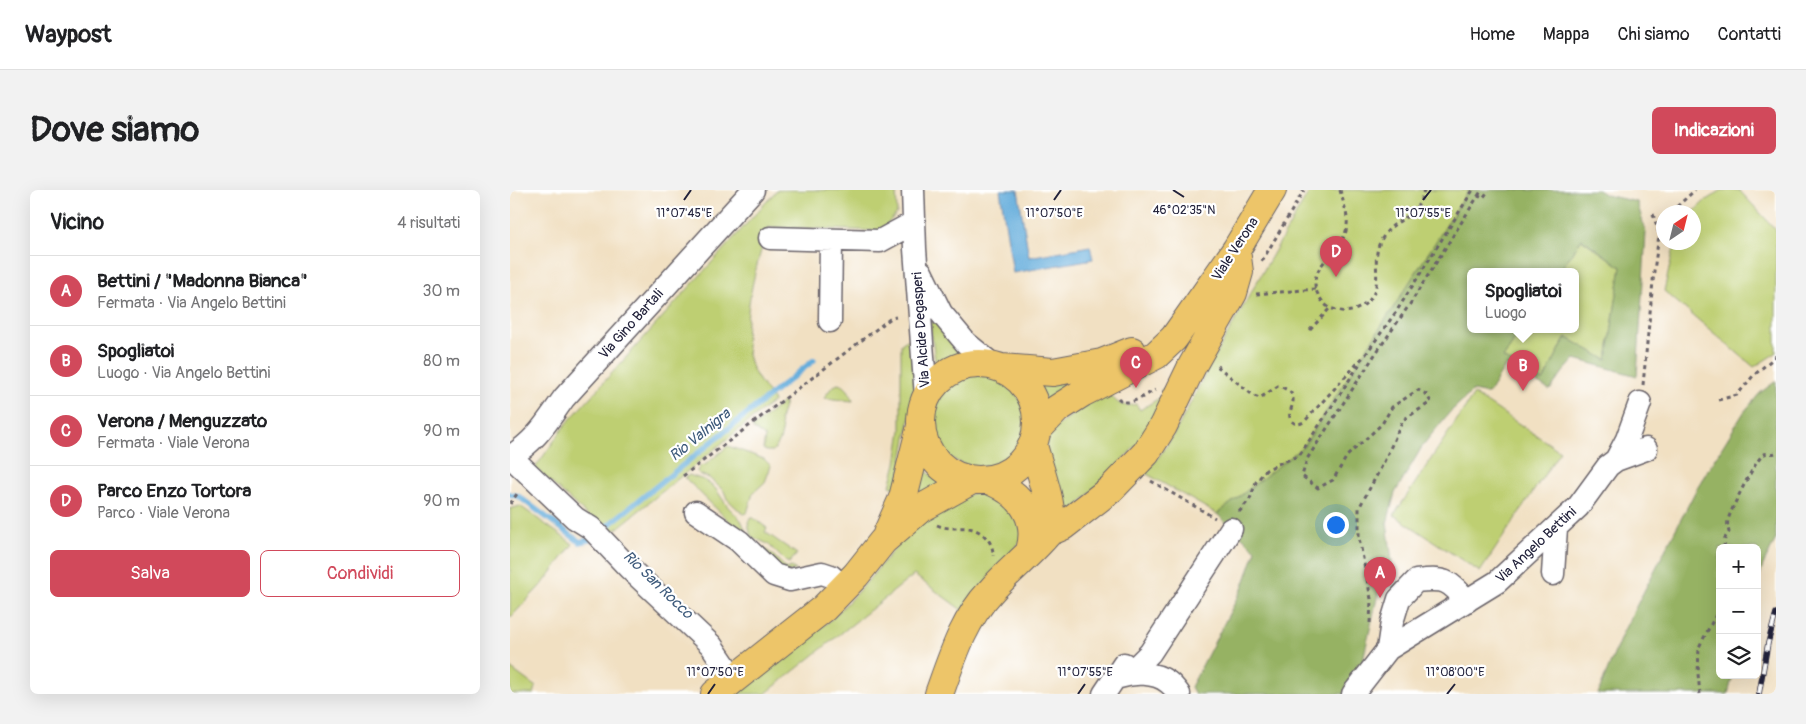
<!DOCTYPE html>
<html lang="it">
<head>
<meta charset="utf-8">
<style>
  body { margin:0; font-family:Pangolin,sans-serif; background:#f2f2f2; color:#202124 }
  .controls { position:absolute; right:15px; bottom:15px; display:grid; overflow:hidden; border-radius:8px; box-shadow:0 5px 20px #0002 }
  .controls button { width:45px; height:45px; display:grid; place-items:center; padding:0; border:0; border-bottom:1px solid #e0e0e0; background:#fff; color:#202124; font:25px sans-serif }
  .compass { position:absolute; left:1146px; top:15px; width:45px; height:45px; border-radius:50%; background:#fff; box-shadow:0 5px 20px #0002; rotate:35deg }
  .you { position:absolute; left:825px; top:334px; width:18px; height:18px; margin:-12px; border:4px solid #fff; border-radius:50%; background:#1a73e8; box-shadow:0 0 0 8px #1a73e833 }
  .badge { display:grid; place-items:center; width:32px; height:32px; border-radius:50%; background:#d1495b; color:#fff; font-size:16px; font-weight:700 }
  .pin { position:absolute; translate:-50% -41px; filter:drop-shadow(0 1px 2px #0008) }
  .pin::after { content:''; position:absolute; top:26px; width:18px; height:15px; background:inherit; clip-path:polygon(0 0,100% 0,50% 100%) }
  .popup { position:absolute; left:957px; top:78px; width:112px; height:65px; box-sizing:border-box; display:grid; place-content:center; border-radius:8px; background:#fff; filter:drop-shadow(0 1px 4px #0005); font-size:16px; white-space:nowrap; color:#757577 }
  .popup b { font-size:19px; color:#202124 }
  .popup::after { content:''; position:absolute; left:50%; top:100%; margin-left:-10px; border:10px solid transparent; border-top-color:#fff }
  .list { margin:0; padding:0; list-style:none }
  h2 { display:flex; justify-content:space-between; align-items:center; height:65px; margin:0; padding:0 20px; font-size:21px }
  h2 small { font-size:16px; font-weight:400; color:#757577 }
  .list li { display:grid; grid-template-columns:32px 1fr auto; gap:15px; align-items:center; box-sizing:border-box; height:70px; padding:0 20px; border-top:1px solid #e0e0e0 }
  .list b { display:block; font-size:19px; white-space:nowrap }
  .list p { margin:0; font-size:16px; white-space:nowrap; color:#757577 }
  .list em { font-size:16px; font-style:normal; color:#757577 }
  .actions { display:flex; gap:10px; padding:15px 20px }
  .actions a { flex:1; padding:11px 0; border:1px solid #d1495b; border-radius:8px; text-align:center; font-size:18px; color:#d1495b }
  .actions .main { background:#d1495b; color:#fff }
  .icon { flex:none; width:28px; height:28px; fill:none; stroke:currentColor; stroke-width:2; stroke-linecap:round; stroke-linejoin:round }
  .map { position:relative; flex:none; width:1266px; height:504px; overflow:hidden; border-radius:8px }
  header { display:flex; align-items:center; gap:30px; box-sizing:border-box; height:70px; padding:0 25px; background:#fff; border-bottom:1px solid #e0e0e0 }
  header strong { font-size:24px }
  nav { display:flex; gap:28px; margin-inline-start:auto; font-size:18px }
  .intro { display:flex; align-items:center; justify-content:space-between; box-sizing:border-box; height:120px; padding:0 30px }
  h1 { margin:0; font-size:35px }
  .button { padding:12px 22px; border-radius:8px; background:#d1495b; color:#fff; font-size:18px; font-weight:700 }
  main { display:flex; gap:30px; padding:0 30px }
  aside { flex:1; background:#fff; border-radius:8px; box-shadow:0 5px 20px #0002 }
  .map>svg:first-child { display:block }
  .green { fill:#becf72; stroke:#707856 }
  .forest { fill:#96b264; stroke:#5c6a50; fill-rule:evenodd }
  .water { fill:#65addc; stroke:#44688c }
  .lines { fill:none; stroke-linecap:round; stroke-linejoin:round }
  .stream { stroke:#65addc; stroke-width:5.5 }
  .minor-casing { stroke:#6a646a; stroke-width:25 }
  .major-casing { stroke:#6a646a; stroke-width:30 }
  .path { stroke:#6a646a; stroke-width:3; stroke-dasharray:4 4; stroke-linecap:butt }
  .minor { stroke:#fff; stroke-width:22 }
  .major { stroke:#edc569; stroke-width:28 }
  .rail-casing { stroke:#22223b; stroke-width:5.5 }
  .rail { stroke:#fff; stroke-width:4; stroke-dasharray:11; stroke-linecap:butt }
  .ticks { fill:none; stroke:#22223b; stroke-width:2 }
  .labels { text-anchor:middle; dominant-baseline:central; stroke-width:4.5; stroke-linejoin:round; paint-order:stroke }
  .street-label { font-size:14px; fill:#22223b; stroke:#fff }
  .water-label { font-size:15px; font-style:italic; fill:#3d5a7b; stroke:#fff }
  .ticks-label { font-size:12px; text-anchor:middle; fill:#22223b; stroke:#fff; stroke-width:4.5; stroke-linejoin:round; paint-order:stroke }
</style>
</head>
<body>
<header>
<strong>Waypost</strong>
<nav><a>Home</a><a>Mappa</a><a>Chi siamo</a><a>Contatti</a></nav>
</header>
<div class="intro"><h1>Dove siamo</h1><a class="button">Indicazioni</a></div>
<main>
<aside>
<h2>Vicino<small>4 risultati</small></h2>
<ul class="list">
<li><span class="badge">A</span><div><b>Bettini / &quot;Madonna Bianca&quot;</b><p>Fermata · Via Angelo Bettini</p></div><em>30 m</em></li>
<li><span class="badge">B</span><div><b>Spogliatoi</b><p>Luogo · Via Angelo Bettini</p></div><em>80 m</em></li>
<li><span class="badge">C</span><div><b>Verona / Menguzzato</b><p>Fermata · Viale Verona</p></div><em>90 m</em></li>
<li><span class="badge">D</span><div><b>Parco Enzo Tortora</b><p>Parco · Viale Verona</p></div><em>90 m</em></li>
</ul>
<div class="actions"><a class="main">Salva</a><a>Condividi</a></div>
</aside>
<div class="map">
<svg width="1266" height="504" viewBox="0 0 1266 504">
  <rect width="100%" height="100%" fill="#fff"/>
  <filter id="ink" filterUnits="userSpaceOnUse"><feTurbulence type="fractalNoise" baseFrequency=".02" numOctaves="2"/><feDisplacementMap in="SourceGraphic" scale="10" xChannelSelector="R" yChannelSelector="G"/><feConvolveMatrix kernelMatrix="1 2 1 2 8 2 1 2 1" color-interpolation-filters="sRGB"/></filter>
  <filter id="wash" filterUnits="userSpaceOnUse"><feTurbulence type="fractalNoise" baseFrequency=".0096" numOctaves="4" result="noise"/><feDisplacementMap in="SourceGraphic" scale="20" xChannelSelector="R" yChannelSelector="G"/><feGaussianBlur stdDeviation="1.12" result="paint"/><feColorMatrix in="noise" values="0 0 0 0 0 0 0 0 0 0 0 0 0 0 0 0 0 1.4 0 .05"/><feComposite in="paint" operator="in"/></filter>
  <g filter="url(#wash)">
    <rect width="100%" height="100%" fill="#f1e0c2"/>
    <path class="green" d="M 267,0 L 386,0 L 387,23 L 371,41 L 259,37 C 246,71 229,138 240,172 C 244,186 256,199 264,211 L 99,345 L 25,278 L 56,234 Z
      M 800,0 L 959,0 L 794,256 L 707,324 L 635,283 C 666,251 680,210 702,172 C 734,114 767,57 800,0 Z
      M 1212,0 L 1229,0 L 1266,40 L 1266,163 L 1244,177 L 1154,101 L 1165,53 L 1184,52 L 1183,22 L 1196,10 Z
      M 1071,49 L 1111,77 L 1097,170 L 1056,147 L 1033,191 L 993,168 L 1011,140 L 1066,140 L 1066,82 L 1049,82 Z
      M 427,131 L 454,161 L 445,164 L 429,173 L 425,170 L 420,133 Z
      M 397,150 L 403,150 L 405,199 L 387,299 L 380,296 L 386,273 L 391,240 L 391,154 Z
      M 589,181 L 537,214 L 527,192 Z
      M423 231a46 46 0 1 1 92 0a46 46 0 1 1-92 0Z
      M 328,194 C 337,196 340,202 343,211 L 314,208 L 322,197 Z
      M 658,197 L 649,232 L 551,333 L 534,264 L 537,252 L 541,241 L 597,198 C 604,211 610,219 626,214 L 630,220 L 654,205 L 651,200 Z
      M 964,204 L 1050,261 L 970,382 L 884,325 Z
      M 273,212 L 275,213 L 270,229 L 272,242 L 270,251 L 263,261 L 256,261 L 253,259 L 255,247 L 242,238 Z
      M 218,256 L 254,269 L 261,276 L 255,292 L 243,303 L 237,323 L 233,324 L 217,309 L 214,301 L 206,294 L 199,288 L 189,284 L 187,281 L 190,276 L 195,275 Z
      M 413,279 L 432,294 L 432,296 L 402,306 Z
      M 179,285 L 194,290 L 205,298 L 218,317 L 231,330 L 239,348 L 262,364 L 277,379 L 281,377 L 286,380 L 272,383 L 175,288 Z
      M 474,302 L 496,306 L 514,347 L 453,421 L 404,385 L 255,504 L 227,504 L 323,428 L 356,393 L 400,340 L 460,304 Z
      M 10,316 L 63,354 L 35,391 L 0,428 L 0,319 Z
      M 242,327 L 257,338 L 255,342 L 287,364 L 279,373 L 275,371 L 258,354 L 242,347 L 240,343 L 238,332 Z
      M 0,478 L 26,497 L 24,504 L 0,504 Z"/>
    <path class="forest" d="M 959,0 L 1088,0 L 1096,5 L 1127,12 L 1136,43 L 1127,186 L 1065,169 L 1053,182 L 1040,200 L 996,175 L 978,204 L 963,201 L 939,223 L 913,255 L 885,303 L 877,333 L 882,371 L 870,395 L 851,479 L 841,504 L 685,504 L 681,497 L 732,399 L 746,360 L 707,324 L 794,256 ZM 1072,49 L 1111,77 L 1097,170 L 1056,147 L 1033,191 L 993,168 L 1011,140 L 960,140 L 960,82 L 1049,82 Z
      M 1266,191 L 1266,349 L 1253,375 L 1247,396 L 1247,358 L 1210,358 L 1210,485 L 1223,485 L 1218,504 L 1088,504 L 1113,442 L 1188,296 L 1234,222 L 1250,203 Z"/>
    <path class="water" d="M 490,0 L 508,0 L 519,67 L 580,56 L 583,69 L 503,83 Z"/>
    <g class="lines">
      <path class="stream" d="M 0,304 L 8,306 L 70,352 L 82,349
        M 92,340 L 304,170"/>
    </g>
  </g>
  <g filter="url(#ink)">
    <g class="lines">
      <g class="minor-casing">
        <path id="minor" d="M 403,0 L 405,59 L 416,207
          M 260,48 L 370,51 L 403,33
          M 411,82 L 431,123 L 456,153 L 483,175
          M 320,131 L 321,50
          M 0,267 C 27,250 36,233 54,208 L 243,0
          M 1,267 L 65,328 L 81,338 L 119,378 L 201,455 L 224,489
          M 1106,270 L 1136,259
          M 186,322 L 229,351 L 264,385 L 280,390 L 312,383 L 321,386 L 334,398
          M 1043,384 L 1046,338
          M 878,459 L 882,432 L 889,409 L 906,391 C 934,388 938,389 957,411
          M 619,484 L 640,463 L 721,339
          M 610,487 C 624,482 645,482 658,492 C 662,495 666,500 669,504
          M 594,504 L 614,474
          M 843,504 L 878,459 L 987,392 L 1068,317 L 1098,276 L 1106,270 L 1117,249 L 1130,213"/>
      </g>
      <g class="major-casing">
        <path id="major" d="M411 232a58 58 0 1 1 116 0a58 58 0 1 1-116 0Z
          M 492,178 L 543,182 L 592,173 L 622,161
          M 527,240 L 547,219 L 572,203 L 646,165 L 664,148 L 726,60 L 762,0
          M 479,290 C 510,303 530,326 520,361
          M 539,342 L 553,336 L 601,299 L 636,263 L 653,236 L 682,176 L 723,103 L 729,82 L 726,60
          M 377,344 L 393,308 L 411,236
          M 205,504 L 314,418 L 346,385 L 373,351 L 410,319 L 462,290
          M 429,504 C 442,468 453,431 480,402 C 498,381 521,364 539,342 C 546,320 529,279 523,255"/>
      </g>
      <path class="path" d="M 830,0 C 833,13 840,27 836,41 C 830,62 799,76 806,100 C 809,108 815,117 823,119 C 832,122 840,123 849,118 C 881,101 856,71 873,47 C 887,24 905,34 914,0
        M 968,6 L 972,0
        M 1161,22 L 1185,0
        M 1143,24 L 1149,44
        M 752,71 L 794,0
        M 746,104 L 806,99
        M 800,140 L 820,118
        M 707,176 L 744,206 L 750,208 L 768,196 C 774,198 783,201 783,209 C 784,217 775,225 783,232 C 787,235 790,234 794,232 L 856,164 L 886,122 L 963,0
        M 1133,195 L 1144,81 L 1149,45 L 1154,35
        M 608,208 C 618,219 635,205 645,200
        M 1208,210 L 1227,205 L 1243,186 L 1266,166
        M 173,286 L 381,128 L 386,127
        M 641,291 L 705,328
        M 0,314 L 9,301
        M 729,322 L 740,309 L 746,292 L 756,280 L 770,273 L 789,266 L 851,172
        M 427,335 C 438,340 447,337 458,338 C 472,340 484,352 483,366
        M 1214,358 L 1215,348 L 1219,342 C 1218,338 1217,334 1218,330 C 1220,321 1247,267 1254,264 C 1257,263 1263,264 1266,263
        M 860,433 L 861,409 L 849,348 L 849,318 L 873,274 L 893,230 L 921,212 L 916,204 L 908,200 L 882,217 L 872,234 L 837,266 L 823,290 L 808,298 L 792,286 L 797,269 L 864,166 L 900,114 L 968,6 L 973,8 L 979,0
        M 1190,504 L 1188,484 L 1189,457 L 1210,417"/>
      <use href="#minor" class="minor"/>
      <use href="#major" class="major"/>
      <g class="rail-casing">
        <path id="rail" d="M 1249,504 L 1258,453 L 1266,423"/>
      </g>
      <use href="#rail" class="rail"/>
    </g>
  </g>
  <path class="ticks" d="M 663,0 L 674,7M 174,10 L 181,0M 544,10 L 551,0M 913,10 L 921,0M 198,504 L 205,494M 568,504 L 575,494M 937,504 L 945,494"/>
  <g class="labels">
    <g class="street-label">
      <text transform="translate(725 59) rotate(-57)">Viale Verona</text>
      <text transform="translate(121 134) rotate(-48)">Via Gino Bartali</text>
      <text transform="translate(411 140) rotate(-94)">Via Alcide Degasperi</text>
      <text transform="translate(1026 355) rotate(-43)">Via Angelo Bettini</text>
    </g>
    <g class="water-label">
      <text transform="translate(190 245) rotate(-39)">Rio Valnigra</text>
      <text transform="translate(148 395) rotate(44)">Rio San Rocco</text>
    </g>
  </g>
  <g class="ticks-label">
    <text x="674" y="24">46°02'35"N</text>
    <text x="174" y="27">11°07'45"E</text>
    <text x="544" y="27">11°07'50"E</text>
    <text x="913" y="27">11°07'55"E</text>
    <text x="205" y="486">11°07'50"E</text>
    <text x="575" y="486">11°07'55"E</text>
    <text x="945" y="486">11°08'00"E</text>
  </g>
</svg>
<div class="controls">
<button>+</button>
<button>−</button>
<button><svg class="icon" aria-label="layers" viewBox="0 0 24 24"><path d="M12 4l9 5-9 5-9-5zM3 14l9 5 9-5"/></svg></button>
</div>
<svg class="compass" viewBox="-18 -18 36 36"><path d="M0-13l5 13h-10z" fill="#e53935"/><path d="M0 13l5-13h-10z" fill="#757577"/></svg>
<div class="you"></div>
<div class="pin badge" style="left:870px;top:408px">A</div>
<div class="pin badge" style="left:1013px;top:201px">B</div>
<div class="popup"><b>Spogliatoi</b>Luogo</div>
<div class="pin badge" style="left:626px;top:198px">C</div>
<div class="pin badge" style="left:826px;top:87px">D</div>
</div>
</main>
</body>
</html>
